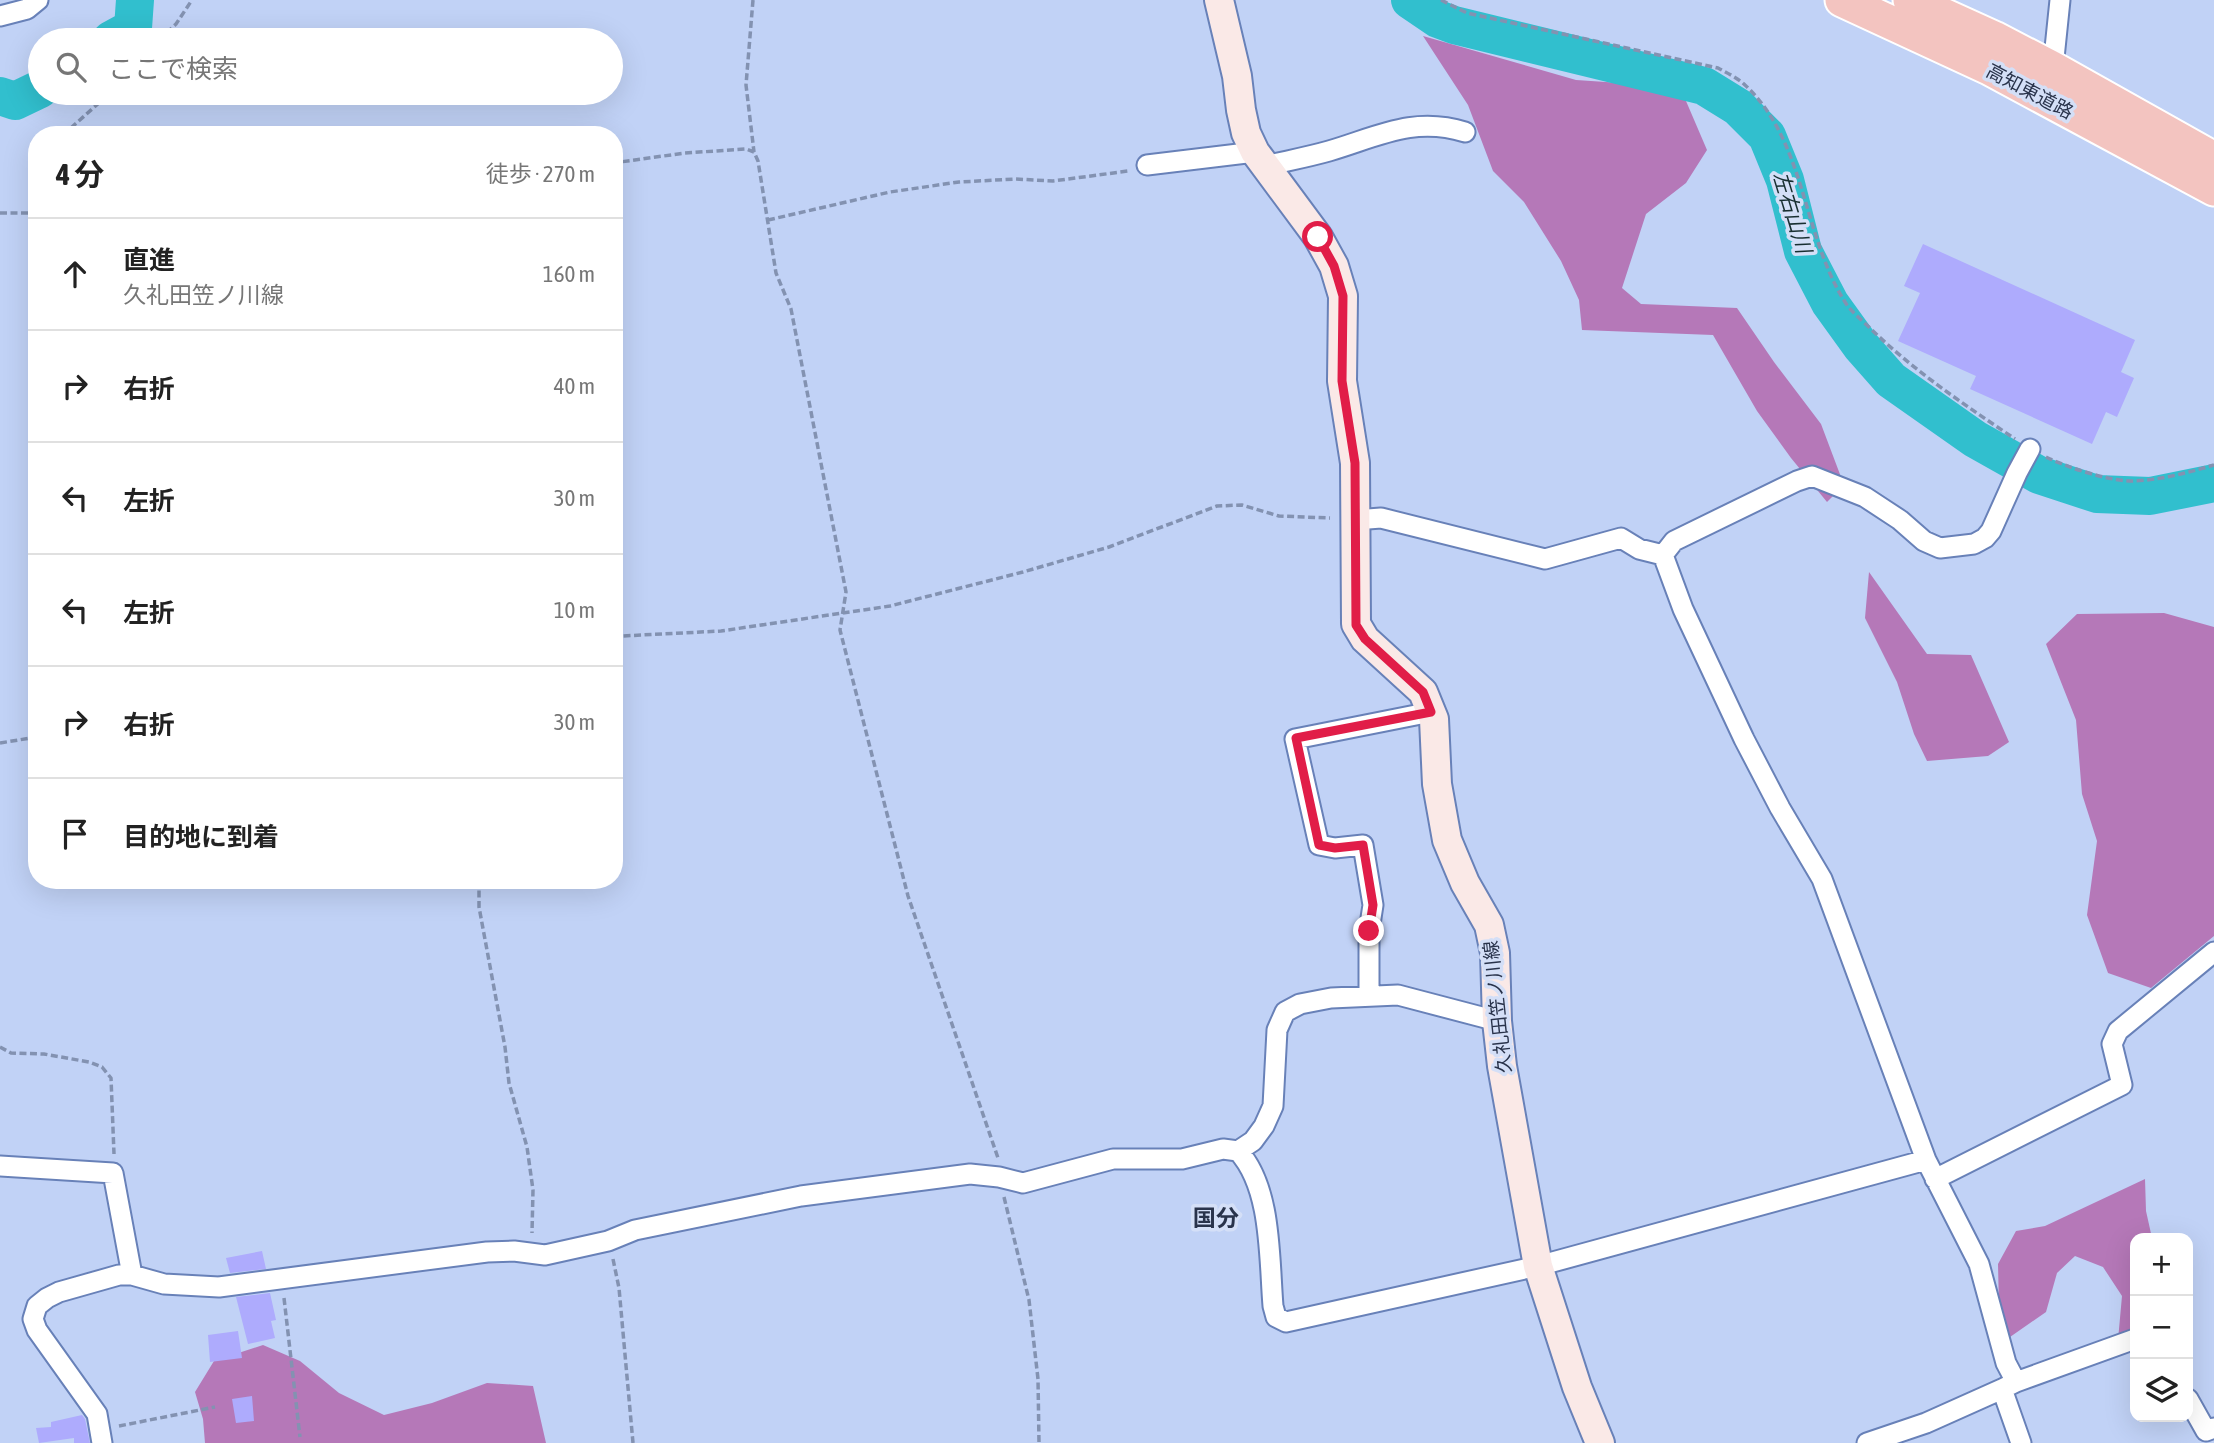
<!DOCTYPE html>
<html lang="ja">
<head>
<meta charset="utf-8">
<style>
  body { margin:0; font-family:"Asap Condensed","Noto Sans JP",sans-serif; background:#f2f2f2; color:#222 }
  .controls { position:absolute; right:21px; bottom:21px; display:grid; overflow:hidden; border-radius:14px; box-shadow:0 7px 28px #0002 }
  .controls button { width:63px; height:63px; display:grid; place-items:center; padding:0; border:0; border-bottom:2px solid #e0e0e0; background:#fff; color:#222; font:35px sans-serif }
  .stop { position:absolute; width:21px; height:21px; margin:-16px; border:5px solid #e11d48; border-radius:50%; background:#fff }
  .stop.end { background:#e11d48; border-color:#fff; box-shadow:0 2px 7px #0008 }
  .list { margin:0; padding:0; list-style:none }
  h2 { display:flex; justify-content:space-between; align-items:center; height:91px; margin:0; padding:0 28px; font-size:30px }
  h2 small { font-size:23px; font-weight:400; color:#767676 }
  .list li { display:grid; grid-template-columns:46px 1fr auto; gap:21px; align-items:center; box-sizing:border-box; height:112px; padding:0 28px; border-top:2px solid #e0e0e0 }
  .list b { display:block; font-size:26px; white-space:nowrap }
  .list p { margin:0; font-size:23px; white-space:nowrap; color:#767676 }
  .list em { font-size:23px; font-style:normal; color:#767676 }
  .icon { flex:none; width:38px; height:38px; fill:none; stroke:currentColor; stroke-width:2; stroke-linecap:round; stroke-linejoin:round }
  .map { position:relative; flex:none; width:2214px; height:1443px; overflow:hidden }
  .search { position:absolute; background:#fff; box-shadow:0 7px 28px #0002; left:28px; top:28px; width:595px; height:77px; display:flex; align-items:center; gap:18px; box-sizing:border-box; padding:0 24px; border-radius:38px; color:#767676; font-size:26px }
  .panel { position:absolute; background:#fff; box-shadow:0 7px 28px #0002; left:28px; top:126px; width:595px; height:763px; border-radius:28px }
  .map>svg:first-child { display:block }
  .forest { fill:#b578b8 }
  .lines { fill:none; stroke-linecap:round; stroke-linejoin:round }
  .river { stroke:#31bfce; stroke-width:38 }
  .building { fill:#aeabfd }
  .minor-casing { stroke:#6881b8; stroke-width:23 }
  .secondary-casing { stroke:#6881b8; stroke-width:32 }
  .trunk-casing { stroke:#fff; stroke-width:37 }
  .path { stroke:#8392b1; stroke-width:3.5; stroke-dasharray:7 3.5; stroke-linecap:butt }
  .minor { stroke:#fff; stroke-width:19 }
  .secondary { stroke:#fae9e7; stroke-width:28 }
  .trunk { stroke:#f3c4c0; stroke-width:33 }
  .route { stroke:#e11d48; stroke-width:9 }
  .labels { text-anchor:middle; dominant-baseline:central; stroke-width:7; stroke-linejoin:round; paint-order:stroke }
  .street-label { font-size:19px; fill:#29334b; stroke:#d4dff7 }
  .water-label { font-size:21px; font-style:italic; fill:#182f31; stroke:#d4dff7 }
  .quarter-label { font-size:23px; font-weight:bold; fill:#29334b; stroke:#d4dff7 }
</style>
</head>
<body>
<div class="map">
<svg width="2214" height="1443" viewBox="0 0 2214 1443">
  <rect width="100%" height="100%" fill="#c1d2f6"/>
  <path class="forest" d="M 1423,36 L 1576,80 L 1680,87 L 1707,150 L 1686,183 L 1646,214 L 1622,288 L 1641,304 L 1737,308 L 1774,362 L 1821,424 L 1844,485 L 1827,502 L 1791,458 L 1757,411 L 1713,335 L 1582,330 L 1579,300 L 1561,261 L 1524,202 L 1493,171 L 1468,105 Z
    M 1869,572 L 1927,654 L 1971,655 L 2009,742 L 1988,756 L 1927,761 L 1914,734 L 1897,682 L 1865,618 Z
    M 2164,613 L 2214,627 L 2214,936 L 2151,988 L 2108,973 L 2087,915 L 2097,841 L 2082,794 L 2076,720 L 2046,644 L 2077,614 Z
    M 2145,1179 L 2146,1211 L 2152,1238 L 2135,1238 L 2135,1333 L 2118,1340 L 2122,1296 L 2103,1267 L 2075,1256 L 2057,1273 L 2046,1312 L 2010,1337 L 1999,1308 L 1998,1264 L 2016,1231 L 2045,1226 Z
    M 263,1345 L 300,1361 L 339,1393 L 384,1415 L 432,1403 L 487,1383 L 533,1386 L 546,1443 L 205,1443 L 203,1419 L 195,1392 L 214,1361 Z"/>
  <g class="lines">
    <path class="river" d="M 1410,0 L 1438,19 L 1454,25 L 1704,86 L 1738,107 L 1767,136 L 1785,180 L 1803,251 L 1830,303 L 1861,346 L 1891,380 L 1975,439 L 2039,475 L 2097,494 L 2150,496 L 2214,483
      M 111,40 L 133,28 L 135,0
      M 0,96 L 15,101 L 40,89"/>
  </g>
  <path class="building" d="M 1923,244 L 2135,340 L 2121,372 L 2134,378 L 2117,417 L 2106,412 L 2092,444 L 1970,389 L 1976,376 L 1898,341 L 1920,293 L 1904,286 Z
    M 262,1251 L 266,1269 L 230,1273 L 226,1258 Z
    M 270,1293 L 276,1320 L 271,1321 L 275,1338 L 248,1344 L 236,1297 Z
    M 238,1331 L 242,1358 L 210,1362 L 208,1335 Z
    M 252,1396 L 254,1421 L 236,1423 L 232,1399 Z
    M 82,1415 L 85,1419 L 90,1443 L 74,1443 L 74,1438 L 39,1443 L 36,1428 L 51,1427 L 51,1422 Z"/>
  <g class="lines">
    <g class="minor-casing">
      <path id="minor" d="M 0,16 L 27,9 L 38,0
        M 2050,67 L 2054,58 L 2060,0
        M 1147,165 L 1255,152
        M 1265,166 C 1286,161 1308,157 1329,151 C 1377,137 1413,116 1465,132
        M 1355,520 L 1381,518 L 1545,559 L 1621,538 L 1639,549 L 1663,555 L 1683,609 L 1744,739 L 1780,808 L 1822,879 L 1926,1160 L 1979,1264 L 2006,1363 L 2016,1382
        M 1663,555 L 1674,541 L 1797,481 L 1812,476 L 1865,497 L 1900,520 L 1924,541 L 1940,548 L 1974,544 L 1985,538 L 1991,531 L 2017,473 L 2030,449
        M 1369,996 L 1369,931 L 1373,905 L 1363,845 L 1335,848 L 1319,845 L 1295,739 L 1431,712
        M 1238,1151 L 1253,1141 L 1264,1126 L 1273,1106 L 1277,1030 L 1285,1012 L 1300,1004 L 1331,998 L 1398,995 L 1497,1021
        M 0,1166 L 113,1173 L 132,1275
        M 1935,1179 L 2122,1085 L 2112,1044 L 2118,1031 L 2214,952
        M 2188,1399 L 2206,1431 L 2214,1428
        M 102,1443 L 97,1414 L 37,1330 L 33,1319 L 37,1306 L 47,1298 L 59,1292 L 119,1275 L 132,1275 L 164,1284 L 219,1287 L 487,1252 L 514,1251 L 545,1255 L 608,1241 L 635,1230 L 801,1196 L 970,1174 L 999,1177 L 1023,1183 L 1113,1159 L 1182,1159 L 1223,1149 L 1238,1151 C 1272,1188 1269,1258 1273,1306 L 1276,1317 L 1286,1322 L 1538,1266 L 1926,1160
        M 1867,1443 L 1926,1423 L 2002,1389
        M 2021,1443 L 2002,1389 L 2016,1382 L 2135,1339"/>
    </g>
    <g class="secondary-casing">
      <path id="secondary" d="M 1219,0 L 1237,76 L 1241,110 L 1246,133 L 1255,152 L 1318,237 L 1334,266 L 1343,296 L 1342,381 L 1355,463 L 1356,624 L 1365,639 L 1423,692 L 1434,719 L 1437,784 L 1447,840 L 1465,883 L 1489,925 L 1495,953 L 1497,1021 L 1502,1066 L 1538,1266 L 1577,1387 L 1600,1443"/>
    </g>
    <g class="trunk-casing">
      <path id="trunk" d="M 1842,0 L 1989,68 L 2214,189
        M 1910,0 L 1994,38 L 2050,67 L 2214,159"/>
    </g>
    <path class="path" d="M 753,0 L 746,85 L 754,152
      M 1441,0 L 1467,13 L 1718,68 C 1727,73 1738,78 1745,85 C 1806,142 1802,234 1845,302 C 1851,312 1862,320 1871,329 C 1914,371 1965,405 2015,439
      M 159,40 L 176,24 L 192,0
      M 63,135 L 110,93
      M 614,167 L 620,162 L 685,153 L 746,149 L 754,152 L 758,161 L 776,273 L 791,309 L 846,592 L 840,630 L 908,896 L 998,1158
      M 0,213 L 37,213
      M 768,220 L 890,192 L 959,182 L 1016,179 L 1053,181 L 1128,171
      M 2046,457 C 2066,467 2106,480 2129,481 C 2157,481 2187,473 2214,465
      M 614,640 L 622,636 L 721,631 L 890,606 L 1023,572 L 1109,547 L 1217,506 L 1242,505 L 1279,516 L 1330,518
      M 0,743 L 37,737
      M 479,880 L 479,907 L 505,1047 L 509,1083 L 527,1147 L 533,1190 L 532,1233
      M 0,1047 L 11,1053 L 44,1054 L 89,1062 L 102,1067 L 111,1078 L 114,1154
      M 1004,1197 L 1029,1300 L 1038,1379 L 1039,1443
      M 613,1259 L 619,1288 L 633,1443
      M 284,1298 L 300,1437
      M 119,1426 L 215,1407"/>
    <use href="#minor" class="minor"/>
    <use href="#secondary" class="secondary"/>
    <use href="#trunk" class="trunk"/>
  </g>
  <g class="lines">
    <path class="route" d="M 1318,237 L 1334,266 L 1343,296 L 1342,381 L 1355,463 L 1356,625 L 1365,639 L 1423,692 L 1431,712 L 1296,738 L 1319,845 L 1335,848 L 1363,845 L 1373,905 L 1369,931"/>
  </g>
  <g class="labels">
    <g class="street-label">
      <text transform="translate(2030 91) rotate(28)">高知東道路</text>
      <text transform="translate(1497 1007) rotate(-96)">久礼田笠ノ川線</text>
    </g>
    <g class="water-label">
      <text transform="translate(1793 212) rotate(73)">左右山川</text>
    </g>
    <g class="quarter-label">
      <text x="1216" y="1218">国分</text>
    </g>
  </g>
</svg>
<div class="controls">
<button>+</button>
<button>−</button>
<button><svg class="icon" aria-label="layers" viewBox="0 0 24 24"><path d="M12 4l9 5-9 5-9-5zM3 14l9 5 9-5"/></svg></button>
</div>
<div class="stop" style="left:1318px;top:237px"></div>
<div class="stop end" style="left:1369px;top:931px"></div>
<div class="search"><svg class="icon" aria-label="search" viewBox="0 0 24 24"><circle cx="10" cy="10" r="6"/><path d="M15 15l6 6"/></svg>ここで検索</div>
<section class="panel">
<h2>4 分<small>徒歩 · 270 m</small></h2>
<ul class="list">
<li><svg class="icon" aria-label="ahead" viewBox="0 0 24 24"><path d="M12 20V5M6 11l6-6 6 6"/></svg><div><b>直進</b><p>久礼田笠ノ川線</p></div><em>160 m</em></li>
<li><svg class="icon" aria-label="right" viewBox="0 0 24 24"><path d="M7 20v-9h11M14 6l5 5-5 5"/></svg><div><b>右折</b></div><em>40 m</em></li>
<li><svg class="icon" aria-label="left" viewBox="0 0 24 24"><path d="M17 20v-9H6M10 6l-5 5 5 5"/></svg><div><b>左折</b></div><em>30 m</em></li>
<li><svg class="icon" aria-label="left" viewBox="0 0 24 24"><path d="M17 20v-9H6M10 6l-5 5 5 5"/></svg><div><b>左折</b></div><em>10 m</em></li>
<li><svg class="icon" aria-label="right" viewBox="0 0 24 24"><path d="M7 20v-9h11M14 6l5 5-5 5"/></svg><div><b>右折</b></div><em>30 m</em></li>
<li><svg class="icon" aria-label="arrive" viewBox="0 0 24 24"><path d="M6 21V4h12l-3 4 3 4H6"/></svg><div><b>目的地に到着</b></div></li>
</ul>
</section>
</div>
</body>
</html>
